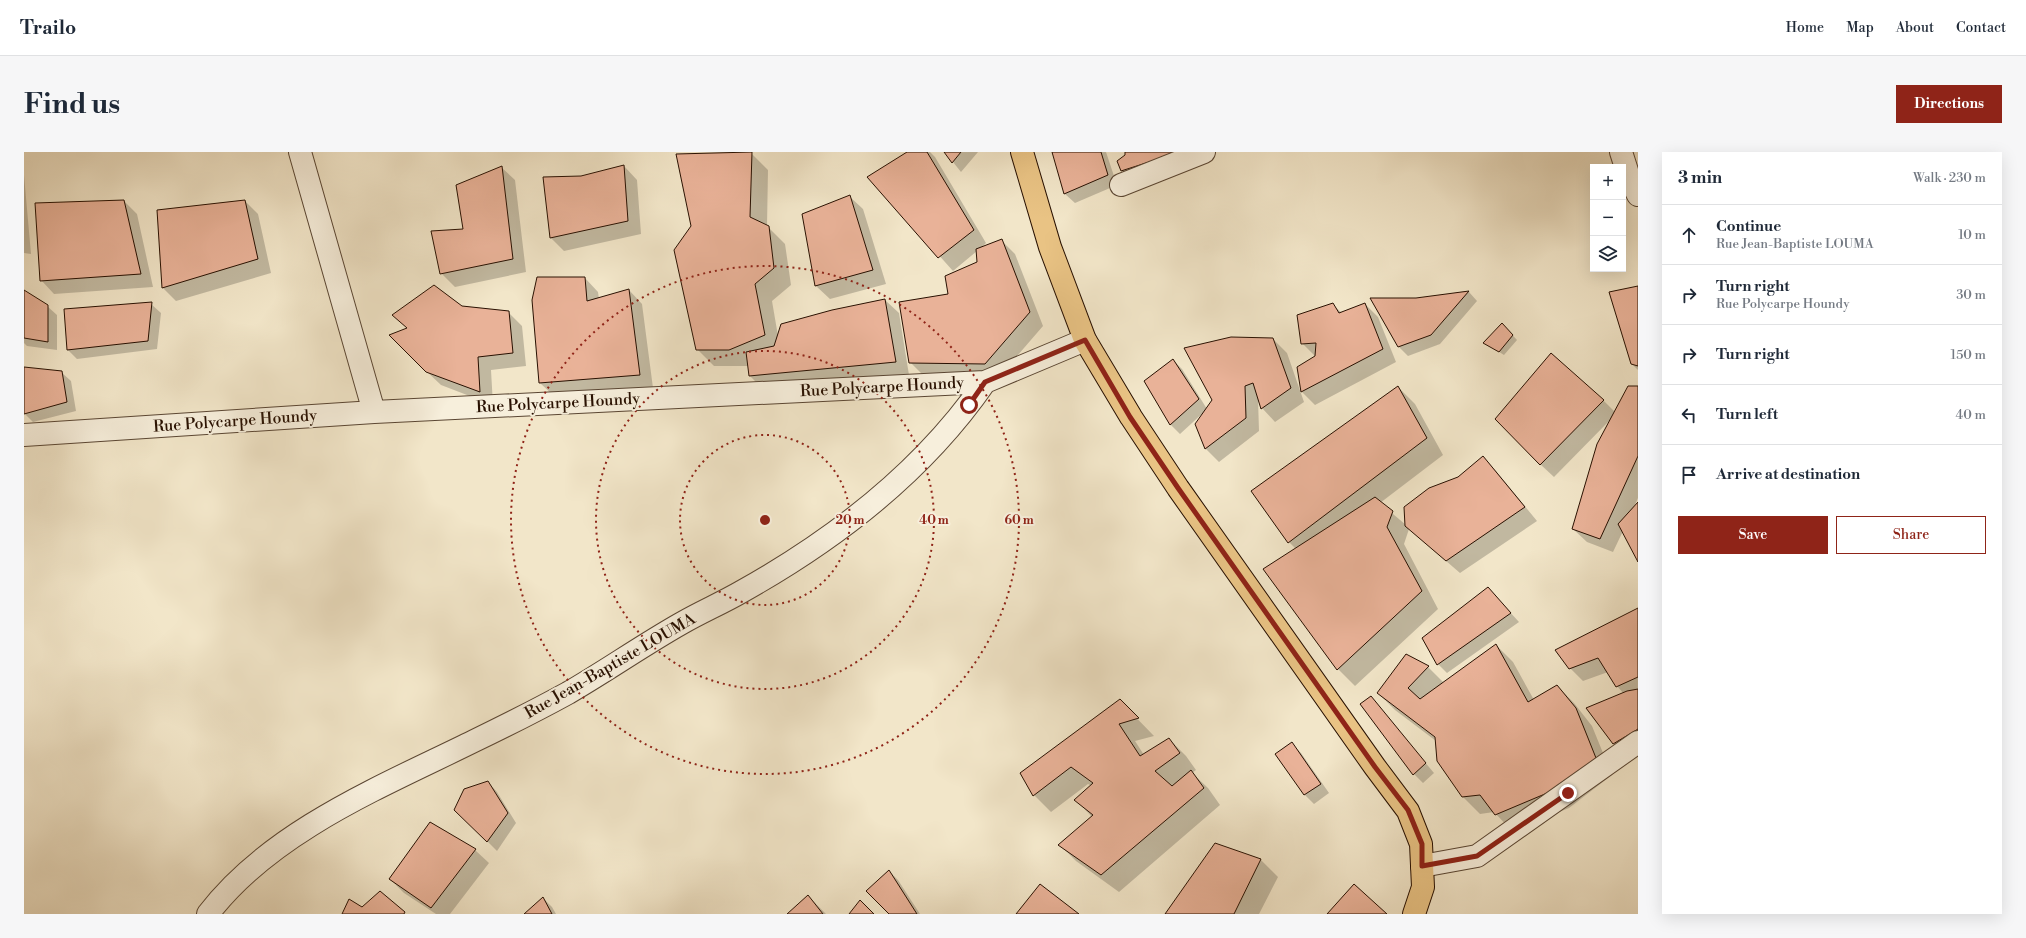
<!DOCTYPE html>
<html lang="en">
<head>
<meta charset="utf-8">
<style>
  body { margin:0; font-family:"Libre Bodoni",serif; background:#f6f6f7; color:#1f2937 }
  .controls { position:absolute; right:12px; top:12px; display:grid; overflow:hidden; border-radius:0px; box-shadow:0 4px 16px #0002 }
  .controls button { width:36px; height:36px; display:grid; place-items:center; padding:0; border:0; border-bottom:1px solid #e0e1e3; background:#fff; color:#1f2937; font:20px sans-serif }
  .stop { position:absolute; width:12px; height:12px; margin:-9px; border:3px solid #8f2418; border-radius:50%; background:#fff }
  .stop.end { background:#8f2418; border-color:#fff; box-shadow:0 1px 4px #0008 }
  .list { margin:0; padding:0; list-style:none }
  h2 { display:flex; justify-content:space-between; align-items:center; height:52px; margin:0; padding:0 16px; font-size:17px }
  h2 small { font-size:13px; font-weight:400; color:#747a83 }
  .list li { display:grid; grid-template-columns:26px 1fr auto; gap:12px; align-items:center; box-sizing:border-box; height:60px; padding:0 16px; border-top:1px solid #e0e1e3 }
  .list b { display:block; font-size:15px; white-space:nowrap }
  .list p { margin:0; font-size:13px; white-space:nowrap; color:#747a83 }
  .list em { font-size:13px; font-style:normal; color:#747a83 }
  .actions { display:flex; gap:8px; padding:12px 16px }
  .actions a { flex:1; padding:9px 0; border:1px solid #8f2418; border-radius:0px; text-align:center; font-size:14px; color:#8f2418 }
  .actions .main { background:#8f2418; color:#fff }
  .icon { flex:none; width:22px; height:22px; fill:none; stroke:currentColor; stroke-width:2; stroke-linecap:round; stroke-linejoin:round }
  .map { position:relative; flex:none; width:1614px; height:762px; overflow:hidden; border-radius:0px }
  header { display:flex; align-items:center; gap:24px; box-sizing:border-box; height:56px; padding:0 20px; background:#fff; border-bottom:1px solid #e0e1e3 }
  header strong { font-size:19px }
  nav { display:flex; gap:22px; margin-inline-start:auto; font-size:14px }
  .intro { display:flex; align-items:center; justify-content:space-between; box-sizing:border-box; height:96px; padding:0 24px }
  h1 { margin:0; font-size:28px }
  .button { padding:10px 18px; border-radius:0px; background:#8f2418; color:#fff; font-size:14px; font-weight:700 }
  main { display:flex; gap:24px; padding:0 24px }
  aside { flex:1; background:#fff; border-radius:0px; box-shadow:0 4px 16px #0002 }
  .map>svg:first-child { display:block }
  .shadow { fill:#0003 }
  .building { fill:#e9b298; stroke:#281001 }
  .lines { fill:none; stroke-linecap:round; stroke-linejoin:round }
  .minor-casing { stroke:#5a4633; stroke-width:24 }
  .major-casing { stroke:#281001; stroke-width:24 }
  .minor { stroke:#f7efdc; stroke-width:22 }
  .major { stroke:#e9c384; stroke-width:22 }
  .route { stroke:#8f2418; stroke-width:5 }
  .ring { fill:none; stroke:#8f2418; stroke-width:2; stroke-dasharray:2 4 }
  .labels { text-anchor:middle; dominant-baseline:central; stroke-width:4; stroke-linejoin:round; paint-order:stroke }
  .street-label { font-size:16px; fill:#281001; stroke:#f7efdc }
  .centre { fill:#8f2418; stroke:#f7efdc; stroke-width:2 }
  .ring-label { font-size:12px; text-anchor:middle; font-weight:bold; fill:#8f2418; stroke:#f7efdc; stroke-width:4; stroke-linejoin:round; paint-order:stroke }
</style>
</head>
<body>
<header>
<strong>Trailo</strong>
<nav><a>Home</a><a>Map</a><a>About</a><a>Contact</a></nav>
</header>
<div class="intro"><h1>Find us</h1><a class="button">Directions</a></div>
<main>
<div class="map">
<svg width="1614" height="762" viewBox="0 0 1614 762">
  <rect width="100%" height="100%" fill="#f2e6c9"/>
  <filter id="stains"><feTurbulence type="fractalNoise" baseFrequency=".005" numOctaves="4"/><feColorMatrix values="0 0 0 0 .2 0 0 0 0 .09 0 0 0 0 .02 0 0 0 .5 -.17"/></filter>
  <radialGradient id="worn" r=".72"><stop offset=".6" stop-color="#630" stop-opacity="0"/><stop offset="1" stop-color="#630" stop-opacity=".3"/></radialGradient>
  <path class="shadow" d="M 884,0 L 906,0 L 911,5 L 962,91 L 957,96 L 978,89 L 991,102 L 1019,174 L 975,225 L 900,224 L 886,210 L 925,143 L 954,111 L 953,99 L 929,119 L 845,25 Z
    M 921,0 L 954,0 L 937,20 Z
    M 1029,0 L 1082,0 L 1093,33 L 1051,51 L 1041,42 Z
    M 1102,0 L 1155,0 L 1107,28 L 1098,18 Z
    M 727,1 L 744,18 L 743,74 L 761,92 L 767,133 L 748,149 L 754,184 L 808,159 L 861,148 L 875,161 L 885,223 L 739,237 L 726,224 L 725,214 L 690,214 L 673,197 Z
    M 600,14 L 613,28 L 617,82 L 540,99 L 527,86 L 557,25 Z
    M 477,15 L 491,28 L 502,120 L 431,135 L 417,121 Z
    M 0,23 L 7,102 L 0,101 Z
    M 825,44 L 839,57 L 862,132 L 806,147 L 792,134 L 780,62 Z
    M 100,49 L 113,62 L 129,135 L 30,142 L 17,128 Z
    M 221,49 L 234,62 L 247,121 L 152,149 L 139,136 L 134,59 Z
    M 561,126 L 574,140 L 575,147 L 605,138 L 618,152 L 629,236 L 530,244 L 516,231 Z
    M 1614,135 L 1614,218 L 1608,212 Z
    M 0,139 L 23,154 L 33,163 L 33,198 L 3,194 L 0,191 Z
    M 1445,140 L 1453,149 L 1416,192 L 1384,204 L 1375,195 L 1348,147 L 1392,147 Z
    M 127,152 L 137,161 L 133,197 L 53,207 L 44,198 L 41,158 Z
    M 1308,152 L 1318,161 L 1341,152 L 1354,165 L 1372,210 L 1291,253 L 1278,240 L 1274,216 L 1292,205 L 1278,191 Z
    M 438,155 L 484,160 L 498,174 L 502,214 L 467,218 L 469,253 L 417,233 L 379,197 L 384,177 L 370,163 Z
    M 1478,172 L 1493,188 L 1480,203 L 1461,191 Z
    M 1249,187 L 1263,201 L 1280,250 L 1251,270 L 1238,256 L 1234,247 L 1235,279 L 1195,310 L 1182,297 L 1172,273 L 1180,260 L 1156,282 L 1147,273 L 1121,229 L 1149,208 L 1158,217 L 1183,257 Z
    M 0,216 L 37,220 L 47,229 L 52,259 L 9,270 L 0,261 Z
    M 1374,235 L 1391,252 L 1419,303 L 1356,351 L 1382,373 L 1459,305 L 1472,319 L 1513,369 L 1436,421 L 1385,377 L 1380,392 L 1414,457 L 1331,534 L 1314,517 L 1241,417 L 1272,397 L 1265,390 Z
    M 1614,235 L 1614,346 L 1610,355 L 1614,351 L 1614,408 L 1599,379 L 1589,400 L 1563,390 L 1549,377 L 1587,267 L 1530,325 L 1516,312 L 1579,248 L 1591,260 Z
    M 1473,446 L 1495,470 L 1423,521 L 1414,512 Z
    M 1614,457 L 1614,592 L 1599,600 L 1590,591 L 1600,542 L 1593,534 L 1584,520 L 1559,529 L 1546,516 Z
    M 1472,493 L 1489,510 L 1510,548 L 1533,534 L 1550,551 L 1568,574 L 1588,623 L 1545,656 L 1488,679 L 1470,660 L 1456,662 L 1438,644 L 1412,589 L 1371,558 L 1354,541 L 1404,515 L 1420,531 Z
    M 1347,546 L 1410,621 L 1399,631 L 1390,622 Z
    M 1096,549 L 1130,584 L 1111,589 L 1120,603 L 1145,587 L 1162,604 L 1172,618 L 1168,621 L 1184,636 L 1196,653 L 1095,740 L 1052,709 L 1036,693 L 1068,665 L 1052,648 L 1068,634 L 1064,632 L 1027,660 L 1010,643 Z
    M 1268,592 L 1277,601 L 1305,641 L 1290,652 L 1281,643 L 1252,602 Z
    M 464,630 L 473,640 L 492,671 L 473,699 L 431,657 Z
    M 406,671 L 451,698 L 465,711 L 426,762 L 412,762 L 380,741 L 366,727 Z
    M 1237,708 L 1254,725 L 1235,762 L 1142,762 Z
    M 865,719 L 874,728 L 896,762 L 866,762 Z
    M 784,744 L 802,762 L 764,762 Z
    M 519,746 L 528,755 L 532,762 L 502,762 Z"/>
  <path class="building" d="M 728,0 L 726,65 L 745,74 L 750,116 L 731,132 L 741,183 L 705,198 L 672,198 L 650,98 L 667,74 L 652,2 Z
    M 883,0 L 903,0 L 950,78 L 914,106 L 843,25 Z
    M 920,0 L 937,0 L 928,11 Z
    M 1028,0 L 1077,0 L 1084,23 L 1040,42 Z
    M 1101,0 L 1147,0 L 1147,3 L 1097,19 L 1093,9 L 1101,3 Z
    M 600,13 L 604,69 L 526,86 L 519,25 L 557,24 Z
    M 478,14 L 489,107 L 416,122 L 407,79 L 439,77 L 432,33 Z
    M 826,43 L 849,118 L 791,134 L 778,62 Z
    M 100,48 L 117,122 L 16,129 L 11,51 Z
    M 221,48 L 234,107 L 138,136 L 133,58 Z
    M 978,87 L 1006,160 L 961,212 L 885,211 L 875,150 L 924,142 L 921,124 L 953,110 L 952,97 Z
    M 513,125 L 561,125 L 563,149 L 605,137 L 616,223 L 515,231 L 508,148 Z
    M 410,133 L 438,154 L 485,159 L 489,201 L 454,205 L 456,240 L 402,220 L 365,183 L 383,176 L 368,163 Z
    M 1614,134 L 1614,214 L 1607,212 L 1585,140 Z
    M 0,138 L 24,153 L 24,190 L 0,186 Z
    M 1445,139 L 1407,183 L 1374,195 L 1346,146 L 1392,146 Z
    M 861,147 L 872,210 L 725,224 L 722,200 L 750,194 L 757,172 L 808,158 Z
    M 128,150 L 124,189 L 43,198 L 40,157 Z
    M 1309,151 L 1315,161 L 1341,151 L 1359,197 L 1277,240 L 1273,215 L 1291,204 L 1292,191 L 1277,192 L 1273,163 Z
    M 1478,171 L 1489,183 L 1475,200 L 1459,191 Z
    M 1207,185 L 1249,186 L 1267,236 L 1237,257 L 1229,231 L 1221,234 L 1222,266 L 1181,297 L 1171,272 L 1188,248 L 1160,196 Z
    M 1527,201 L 1580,248 L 1516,313 L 1471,267 Z
    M 1149,207 L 1175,247 L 1146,273 L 1120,229 Z
    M 0,215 L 38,219 L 43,250 L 0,262 Z
    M 1374,234 L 1403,286 L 1264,391 L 1227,339 Z
    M 1604,234 L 1614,234 L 1614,304 L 1576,387 L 1548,377 L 1573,292 Z
    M 1459,304 L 1501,355 L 1422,409 L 1381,374 L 1380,355 L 1405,336 L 1434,325 Z
    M 1351,345 L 1369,359 L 1363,375 L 1398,439 L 1313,518 L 1239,417 Z
    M 1614,350 L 1614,410 L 1594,372 Z
    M 1464,435 L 1487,461 L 1413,513 L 1398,486 Z
    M 1614,456 L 1614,525 L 1592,535 L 1574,506 L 1545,517 L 1531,498 Z
    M 1472,492 L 1504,550 L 1533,533 L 1552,556 L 1572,606 L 1528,639 L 1471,663 L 1456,643 L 1438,645 L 1413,609 L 1411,585 L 1353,541 L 1382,502 L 1405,514 L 1384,536 L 1396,547 Z
    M 1614,537 L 1614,577 L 1589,592 L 1562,556 L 1603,539 Z
    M 1347,544 L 1402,611 L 1389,623 L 1336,552 Z
    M 1096,547 L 1115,566 L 1095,572 L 1116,604 L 1145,586 L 1156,601 L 1131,619 L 1148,634 L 1167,618 L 1180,636 L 1077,723 L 1034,693 L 1069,663 L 1050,648 L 1069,631 L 1047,615 L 1009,644 L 996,621 Z
    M 1268,590 L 1297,632 L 1280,643 L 1251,602 Z
    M 464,629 L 484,661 L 463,690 L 430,658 L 440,637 Z
    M 406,670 L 452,697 L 407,756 L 365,727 Z
    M 1191,691 L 1237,707 L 1210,762 L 1141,762 Z
    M 865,718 L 893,762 L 865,762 L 842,739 Z
    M 1016,732 L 1055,762 L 992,762 Z
    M 1330,732 L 1363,762 L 1303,762 Z
    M 356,739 L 381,760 L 380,762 L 318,762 L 325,747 L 338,755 Z
    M 784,743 L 799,762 L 763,762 Z
    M 519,745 L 528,762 L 500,762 Z
    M 836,748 L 850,762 L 825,762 Z"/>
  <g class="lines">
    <g class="minor-casing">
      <path id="minor" d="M 276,0 L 350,260
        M 1597,0 L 1605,25 L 1614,43
        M 1097,33 L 1180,0
        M 0,283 L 350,260 L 961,230 L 1061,188
        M 1398,714 L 1453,704 L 1614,590
        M 184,762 C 247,679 359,634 450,589 C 481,574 513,558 544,541 C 582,519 619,493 658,471 C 677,460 698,451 717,440 C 812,387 899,320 961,230"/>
    </g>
    <g class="major-casing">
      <path id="major" d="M 998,0 L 1026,95 L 1061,188 L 1107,265 L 1154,336 L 1351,615 L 1384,659 L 1397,692 L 1399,735 L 1390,762"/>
    </g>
    <use href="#minor" class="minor"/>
    <use href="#major" class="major"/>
  </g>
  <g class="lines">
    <path class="route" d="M 945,253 L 961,230 L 1061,188 L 1106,265 L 1154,336 L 1351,615 L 1384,658 L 1398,692 L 1398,714 L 1453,704 L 1544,641"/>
  </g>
  <g class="ring">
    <circle cx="741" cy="368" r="85"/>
    <circle cx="741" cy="368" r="169"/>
    <circle cx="741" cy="368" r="254"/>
  </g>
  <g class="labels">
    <g class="street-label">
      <text transform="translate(858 235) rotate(-3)">Rue Polycarpe Houndy</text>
      <text transform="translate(534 251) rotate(-3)">Rue Polycarpe Houndy</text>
      <text transform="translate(211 269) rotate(-4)">Rue Polycarpe Houndy</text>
      <text transform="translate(586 514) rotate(-30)">Rue Jean-Baptiste LOUMA</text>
    </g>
  </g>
  <circle cx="741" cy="368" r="6" class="centre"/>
  <g class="ring-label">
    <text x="826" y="372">20 m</text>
    <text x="910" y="372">40 m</text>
    <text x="995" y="372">60 m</text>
  </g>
  <rect width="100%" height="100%" filter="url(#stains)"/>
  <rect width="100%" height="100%" fill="url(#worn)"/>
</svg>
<div class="controls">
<button>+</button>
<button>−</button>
<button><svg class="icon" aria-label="layers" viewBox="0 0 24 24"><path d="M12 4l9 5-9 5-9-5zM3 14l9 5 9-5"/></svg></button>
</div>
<div class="stop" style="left:945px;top:253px"></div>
<div class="stop end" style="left:1544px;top:641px"></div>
</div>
<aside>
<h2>3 min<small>Walk · 230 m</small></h2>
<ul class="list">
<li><svg class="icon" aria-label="ahead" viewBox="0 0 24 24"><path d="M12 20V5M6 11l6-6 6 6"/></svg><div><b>Continue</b><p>Rue Jean-Baptiste LOUMA</p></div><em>10 m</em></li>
<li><svg class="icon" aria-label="right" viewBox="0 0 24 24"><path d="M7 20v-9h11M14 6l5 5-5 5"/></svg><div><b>Turn right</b><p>Rue Polycarpe Houndy</p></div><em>30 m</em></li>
<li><svg class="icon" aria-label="right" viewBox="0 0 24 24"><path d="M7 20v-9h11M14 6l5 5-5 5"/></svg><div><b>Turn right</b></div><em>150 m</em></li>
<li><svg class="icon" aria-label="left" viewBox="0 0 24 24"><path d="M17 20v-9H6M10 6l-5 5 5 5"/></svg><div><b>Turn left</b></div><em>40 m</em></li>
<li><svg class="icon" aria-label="arrive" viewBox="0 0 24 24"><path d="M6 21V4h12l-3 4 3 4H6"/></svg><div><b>Arrive at destination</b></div></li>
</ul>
<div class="actions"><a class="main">Save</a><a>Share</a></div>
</aside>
</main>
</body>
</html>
